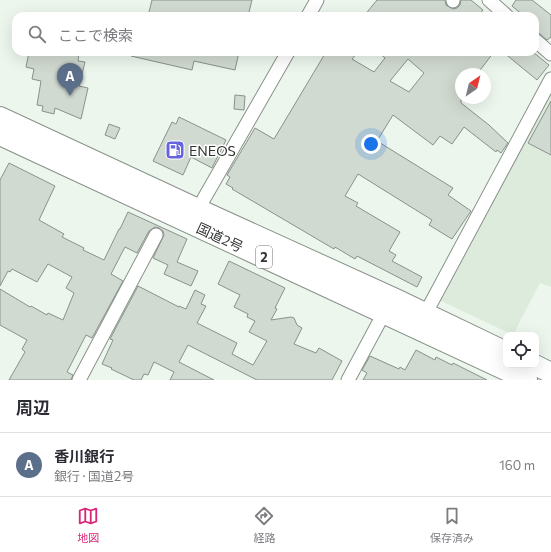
<!DOCTYPE html>
<html lang="ja">
<head>
<meta charset="utf-8">
<style>
  body { margin:0; font-family:Commissioner,"Noto Sans JP",sans-serif; background:#f7f7f7; color:#2b2b33 }
  .controls { position:absolute; right:12px; bottom:12px; display:grid; overflow:hidden; border-radius:8px; box-shadow:0 4px 16px #0002 }
  .controls button { width:36px; height:36px; display:grid; place-items:center; padding:0; border:0; border-bottom:1px solid #e1e1e2; background:#fff; color:#2b2b33; font:20px sans-serif }
  .compass { position:absolute; left:455px; top:68px; width:36px; height:36px; border-radius:50%; background:#fff; box-shadow:0 4px 16px #0002; rotate:35deg }
  .you { position:absolute; left:371px; top:144px; width:14px; height:14px; margin:-10px; border:3px solid #fff; border-radius:50%; background:#1a73e8; box-shadow:0 0 0 6px #1a73e833 }
  .badge { display:grid; place-items:center; width:26px; height:26px; border-radius:50%; background:#db2777; color:#fff; font-size:13px; font-weight:700 }
  .pin { position:absolute; translate:-50% -33px; filter:drop-shadow(0 1px 2px #0008) }
  .pin::after { content:''; position:absolute; top:21px; width:14px; height:12px; background:inherit; clip-path:polygon(0 0,100% 0,50% 100%) }
  .list { margin:0; padding:0; list-style:none }
  h2 { display:flex; justify-content:space-between; align-items:center; height:52px; margin:0; padding:0 16px; font-size:17px }
  h2 small { font-size:13px; font-weight:400; color:#7c7c81 }
  .list li { display:grid; grid-template-columns:26px 1fr auto; gap:12px; align-items:center; box-sizing:border-box; height:64px; padding:0 16px; border-top:1px solid #e1e1e2 }
  .list b { display:block; font-size:15px; white-space:nowrap }
  .list p { margin:0; font-size:13px; white-space:nowrap; color:#7c7c81 }
  .list em { font-size:13px; font-style:normal; color:#7c7c81 }
  .icon { flex:none; width:22px; height:22px; fill:none; stroke:currentColor; stroke-width:2; stroke-linecap:round; stroke-linejoin:round }
  .map { position:relative; flex:none; width:551px; height:380px; overflow:hidden }
  .search { position:absolute; background:#fff; box-shadow:0 4px 16px #0002; left:12px; right:12px; top:12px; height:44px; display:flex; align-items:center; gap:10px; box-sizing:border-box; padding:0 14px; border-radius:12px; color:#7c7c81; font-size:15px }
  .sheet { height:116px; background:#fff }
  nav { display:flex; justify-content:space-around; align-items:center; box-sizing:border-box; height:56px; border-top:1px solid #e1e1e2; background:#fff; font-size:11px; color:#7c7c81 }
  nav a { display:grid; justify-items:center; gap:2px }
  nav .on { color:#db2777 }
  .map>svg:first-child { display:block }
  .built { fill:#ddebdd }
  .building { fill:#d1dad1; stroke:#89928a; fill-rule:evenodd }
  .lines { fill:none; stroke-linecap:round; stroke-linejoin:round }
  .minor-casing { stroke:#89928a; stroke-width:15 }
  .highway-casing { stroke:#89928a; stroke-width:22 }
  .minor { stroke:#fff; stroke-width:13 }
  .highway { stroke:#fff; stroke-width:20 }
  .labels { text-anchor:middle; dominant-baseline:central; stroke-width:3; stroke-linejoin:round; paint-order:stroke }
  .shield { fill:#fff; stroke:#707270; stroke-width:1 }
  .shield-label { font-size:13px; font-weight:bold; fill:#323633 }
  .poi-label { font-size:14px; fill:#323633; stroke:#fff; text-anchor:start }
  .street-label { font-size:14px; fill:#323633; stroke:#fff }
</style>
</head>
<body>
<div class="map">
<svg width="551" height="380" viewBox="0 0 551 380">
  <rect width="100%" height="100%" fill="#ecf6ed"/>
  <path class="built" d="M 551,94 L 551,287 L 540,283 L 513,335 L 439,300 Z"/>
  <path class="building" d="M 152,0 L 252,0 L 248,16 L 148,16 Z
    M 377,0 L 445,0 L 446,5 L 453,9 L 457,8 L 460,5 L 461,0 L 471,0 L 483,10 L 478,16 L 364,16 Z
    M 516,0 L 532,0 L 551,15 L 551,37 L 547,40 L 540,34 L 535,32 L 535,16 L 524,16 L 512,6 Z
    M 29,52 L 79,52 L 78,61 L 85,62 L 79,86 L 88,88 L 81,119 L 55,108 L 54,114 L 42,111 L 43,106 L 37,105 L 41,81 L 32,79 L 34,69 L 26,67 Z
    M 132,52 L 239,52 L 235,70 L 194,61 L 192,70 L 131,56 Z
    M 326,52 L 358,52 L 352,59 L 374,72 L 385,58 L 378,52 L 494,52 L 477,74 L 461,74 L 461,103 L 489,125 L 508,143 L 501,153 L 497,150 L 496,152 L 464,127 L 452,144 L 440,136 L 433,145 L 393,115 L 377,141 L 453,188 L 448,195 L 471,211 L 452,239 L 429,225 L 432,220 L 358,174 L 345,196 L 358,203 L 356,206 L 400,232 L 389,251 L 396,255 L 392,261 L 422,277 L 417,287 L 357,256 L 355,259 L 335,247 L 334,249 L 232,189 L 233,188 L 226,184 L 230,177 L 227,175 L 255,128 L 274,139 ZM 408,59 L 424,73 L 409,92 L 390,81 Z
    M 503,52 L 533,52 L 549,65 L 537,80 Z
    M 235,95 L 245,96 L 244,110 L 234,109 Z
    M 551,101 L 551,155 L 528,143 Z
    M 179,117 L 226,140 L 212,168 L 191,157 L 183,175 L 153,161 L 172,122 L 176,124 Z
    M 109,124 L 120,128 L 115,139 L 105,135 Z
    M 9,163 L 55,186 L 39,220 L 64,234 L 62,237 L 84,248 L 83,250 L 104,260 L 119,229 L 120,229 L 128,212 L 187,239 L 177,262 L 198,271 L 191,286 L 164,274 L 168,265 L 153,258 L 164,235 L 163,231 L 159,228 L 155,227 L 149,231 L 137,253 L 125,247 L 111,274 L 123,281 L 92,338 L 86,335 L 67,372 L 73,375 L 71,380 L 9,380 L 25,352 L 22,349 L 27,340 L 0,325 L 0,289 L 30,307 L 31,306 L 47,315 L 48,313 L 63,320 L 74,293 L 66,288 L 72,277 L 48,264 L 37,282 L 12,269 L 10,272 L 8,271 L 0,286 L 0,180 Z
    M 229,261 L 285,288 L 275,308 L 277,309 L 271,320 L 291,317 L 294,318 L 297,325 L 302,328 L 294,344 L 316,353 L 319,348 L 342,361 L 332,380 L 257,380 L 188,345 L 179,362 L 214,380 L 170,380 L 174,372 L 154,362 L 148,375 L 144,374 L 141,380 L 134,380 L 111,369 L 112,368 L 102,364 L 113,340 L 110,339 L 138,286 L 179,307 L 179,306 L 186,309 L 195,290 L 205,295 L 201,304 L 206,306 L 197,323 L 237,343 L 232,354 L 253,365 L 267,341 L 249,332 L 255,321 L 247,317 L 248,314 L 234,307 L 240,295 L 218,284 Z
    M 416,350 L 435,360 L 436,357 L 452,365 L 453,363 L 487,380 L 363,380 L 367,373 L 362,370 L 370,356 L 399,369 L 400,367 L 405,370 Z"/>
  <g class="lines">
    <g class="minor-casing">
      <path id="minor" d="M 489,0 L 507,16
        M 453,1 L 453,0
        M 308,16 L 317,0
        M 535,40 L 551,54
        M 198,209 L 288,52
        M 422,320 L 551,79
        M 79,380 L 156,235
        M 348,380 L 384,313"/>
    </g>
    <g class="highway-casing">
      <path id="highway" d="M 0,117 L 198,209 L 398,300 L 506,352
        M 0,135 L 527,380
        M 535,365 L 551,373"/>
    </g>
    <use href="#minor" class="minor"/>
    <use href="#highway" class="highway"/>
  </g>
  <defs>
    <g id="fuel-square" transform="scale(1)"><rect x="-9" y="-9" width="18" height="18" rx="4" fill="#6664de" stroke="#fff"/><path d="M-5.5-6h7V0h2V4h1.3V-2.5L3-4.5l.8-.8L6-3V5H2.5V1h-1V6h-7ZM-4.2-4.7v3.2H.2V-4.7Z" fill="#fff"/></g>
  </defs>
  <g fill-rule="evenodd">
    <use href="#fuel-square" x="175" y="150"/>
  </g>
  <g class="labels">
    <rect class="shield" x="256" y="246" width="16" height="22" rx="3"/>
    <g class="shield-label">
      <text x="264" y="257">2</text>
    </g>
    <g class="poi-label">
      <text x="189" y="150">ENEOS</text>
    </g>
    <g class="street-label">
      <text transform="translate(220 237) rotate(25)">国道2号</text>
    </g>
  </g>
</svg>
<div class="controls">
<button><svg class="icon" aria-label="locate" viewBox="0 0 24 24"><circle cx="12" cy="12" r="6"/><path d="M12 2v4M12 18v4M2 12h4M18 12h4"/></svg></button>
</div>
<svg class="compass" viewBox="-18 -18 36 36"><path d="M0-13l5 13h-10z" fill="#e53935"/><path d="M0 13l5-13h-10z" fill="#7c7c81"/></svg>
<div class="you"></div>
<div class="pin badge" style="left:70px;top:96px;background:#5c6f8a">A</div>
<div class="search"><svg class="icon" aria-label="search" viewBox="0 0 24 24"><circle cx="10" cy="10" r="6"/><path d="M15 15l6 6"/></svg>ここで検索</div>
</div>
<section class="sheet">
<h2>周辺<small></small></h2>
<ul class="list">
<li><span class="badge" style="background:#5c6f8a">A</span><div><b>香川銀行</b><p>銀行 · 国道2号</p></div><em>160 m</em></li>
</ul>
</section>
<nav>
<a class="on"><svg class="icon" aria-label="map" viewBox="0 0 24 24"><path d="M3 6l6-2 6 2 6-2v14l-6 2-6-2-6 2zM9 4v14M15 6v14"/></svg>地図</a>
<a><svg class="icon" aria-label="directions" viewBox="0 0 24 24"><path d="M12 3l9 9-9 9-9-9zM9 14v-3h6M13 9l2 2-2 2"/></svg>経路</a>
<a><svg class="icon" aria-label="saved" viewBox="0 0 24 24"><path d="M7 4h10v16l-5-4-5 4z"/></svg>保存済み</a>
</nav>
</body>
</html>
